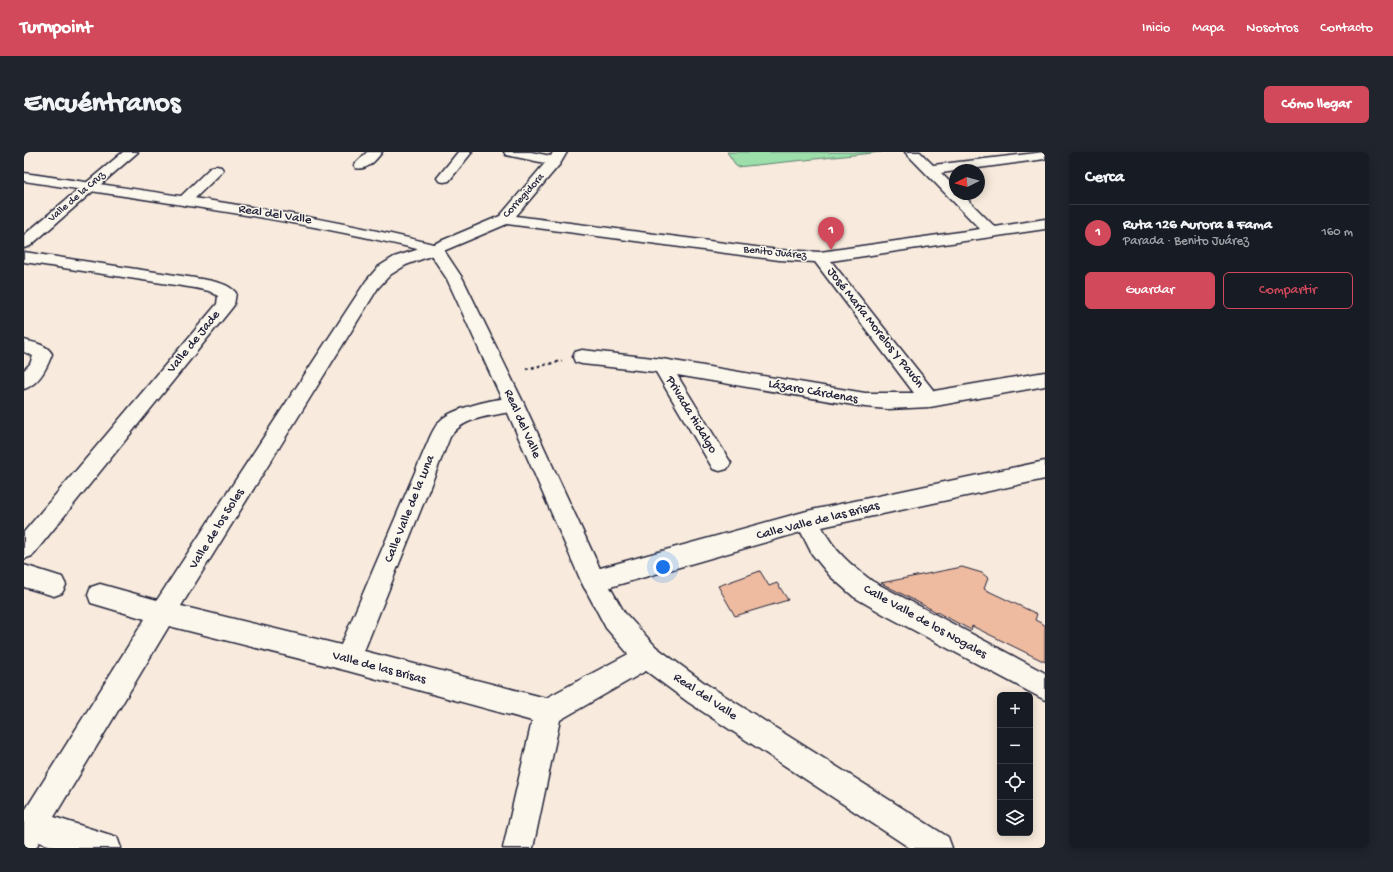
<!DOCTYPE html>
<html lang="es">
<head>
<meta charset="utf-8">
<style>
  body { margin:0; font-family:"Gochi Hand",sans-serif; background:#20242c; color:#f1f3f6 }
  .controls { position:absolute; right:12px; bottom:12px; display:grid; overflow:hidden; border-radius:6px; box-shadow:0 2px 10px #0003 }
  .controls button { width:36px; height:36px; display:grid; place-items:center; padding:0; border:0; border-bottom:1px solid #363941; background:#171b24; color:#f1f3f6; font:20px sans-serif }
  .compass { position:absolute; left:925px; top:12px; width:36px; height:36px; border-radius:50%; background:#171b24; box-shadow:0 2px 10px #0003; rotate:265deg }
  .you { position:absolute; left:639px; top:415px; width:14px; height:14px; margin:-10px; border:3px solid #fff; border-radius:50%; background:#1a73e8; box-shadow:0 0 0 6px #1a73e833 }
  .badge { display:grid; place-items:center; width:26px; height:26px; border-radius:50%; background:#d1495b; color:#fff; font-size:13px; font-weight:700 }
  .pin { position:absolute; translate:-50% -33px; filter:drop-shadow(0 1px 2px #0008) }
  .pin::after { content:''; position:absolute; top:21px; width:14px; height:12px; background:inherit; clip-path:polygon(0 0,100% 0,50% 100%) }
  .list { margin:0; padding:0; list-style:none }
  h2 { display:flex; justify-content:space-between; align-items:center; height:52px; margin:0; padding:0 16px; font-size:17px }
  h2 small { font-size:13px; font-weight:400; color:#9ea1a6 }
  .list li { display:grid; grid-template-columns:26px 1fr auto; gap:12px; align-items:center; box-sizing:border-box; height:56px; padding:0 16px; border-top:1px solid #363941 }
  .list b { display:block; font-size:15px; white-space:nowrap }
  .list p { margin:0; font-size:13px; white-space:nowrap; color:#9ea1a6 }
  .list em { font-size:13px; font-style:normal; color:#9ea1a6 }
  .actions { display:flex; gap:8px; padding:12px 16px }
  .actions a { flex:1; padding:9px 0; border:1px solid #d1495b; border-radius:6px; text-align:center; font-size:14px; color:#d1495b }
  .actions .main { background:#d1495b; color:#fff }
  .icon { flex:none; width:22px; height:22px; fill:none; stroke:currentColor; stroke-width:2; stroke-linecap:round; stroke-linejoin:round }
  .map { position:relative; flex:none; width:1021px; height:696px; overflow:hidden; border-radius:6px }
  header { display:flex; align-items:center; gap:24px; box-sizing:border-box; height:56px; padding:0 20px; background:#d1495b; color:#fff }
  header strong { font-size:19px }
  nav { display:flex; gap:22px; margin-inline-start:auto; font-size:14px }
  .intro { display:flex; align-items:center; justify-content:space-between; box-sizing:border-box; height:96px; padding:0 24px }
  h1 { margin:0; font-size:28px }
  .button { padding:10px 18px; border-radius:6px; background:#d1495b; color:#fff; font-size:14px; font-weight:700 }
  main { display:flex; gap:24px; padding:0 24px }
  aside { flex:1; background:#171b24; border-radius:6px; box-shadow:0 2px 10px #0003 }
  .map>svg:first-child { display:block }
  .green { fill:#9cdfaa; stroke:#5f8072 }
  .building { fill:#eebba0; stroke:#22223b }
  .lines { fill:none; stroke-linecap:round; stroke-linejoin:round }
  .minor-casing { stroke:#22223b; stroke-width:3 }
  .tertiary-casing { stroke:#22223b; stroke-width:3 }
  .path { stroke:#22223b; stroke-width:2.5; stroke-dasharray:3 3; stroke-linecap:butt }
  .minor { fill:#fbf7ec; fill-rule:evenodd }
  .tertiary { fill:#fbf7ec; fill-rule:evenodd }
  .labels { text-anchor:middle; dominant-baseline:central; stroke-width:3; stroke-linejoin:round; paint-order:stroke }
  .far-street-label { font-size:11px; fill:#22223b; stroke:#fbf7ec }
  .street-label { font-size:13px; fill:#22223b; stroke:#fbf7ec }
</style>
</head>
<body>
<header>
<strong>Turnpoint</strong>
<nav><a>Inicio</a><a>Mapa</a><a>Nosotros</a><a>Contacto</a></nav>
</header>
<div class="intro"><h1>Encuéntranos</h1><a class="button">Cómo llegar</a></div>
<main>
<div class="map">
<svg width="1021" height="696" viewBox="0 0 1021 696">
  <rect width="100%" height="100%" fill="#f8ebdd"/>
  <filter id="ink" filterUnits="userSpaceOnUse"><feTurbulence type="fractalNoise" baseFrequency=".025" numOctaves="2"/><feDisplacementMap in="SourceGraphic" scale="8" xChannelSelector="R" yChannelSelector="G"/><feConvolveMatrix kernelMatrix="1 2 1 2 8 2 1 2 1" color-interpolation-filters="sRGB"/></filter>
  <g filter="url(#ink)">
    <path class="green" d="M 703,0 L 858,0 L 713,15 Z"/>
    <path class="building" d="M 938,415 L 958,421 L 964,426 L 960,437 L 1013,462 L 1011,468 L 1021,473 L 1021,510 L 948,474 L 947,478 L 857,431 Z
      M 736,419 L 745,434 L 753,431 L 764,448 L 711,464 L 694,434 Z"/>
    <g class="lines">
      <g class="minor-casing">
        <path id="minor" d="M 99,0 L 114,0 L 6,94 L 0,96 L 0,83 Z
          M 343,0 L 358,0 C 352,8 343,19 332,16 L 330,13 Z
          M 434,0 L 448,0 L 425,29 L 420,30 L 415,29 L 413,26 Z
          M 480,0 L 507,0 L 527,4 L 529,0 L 543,0 L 536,12 L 492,64 L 755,98 L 796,100 L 956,77 L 881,0 L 896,0 L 909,13 L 1021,0 L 1021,7 L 917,21 L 931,35 L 931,42 L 938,42 L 971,75 L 1021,67 L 1021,77 L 807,109 L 910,239 L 1021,220 L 1021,234 L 906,255 L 864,257 L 841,255 L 653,223 L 707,311 L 703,317 L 696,319 L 689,317 L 632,220 L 558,212 L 551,210 L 549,205 L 551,200 L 558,198 L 638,207 L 841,241 L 890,241 L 791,110 L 755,108 L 483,72 L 417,100 L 382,113 L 366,123 L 354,136 L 157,454 L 317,493 L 406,285 C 409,279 412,272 418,267 C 430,256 482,242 497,247 L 500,252 L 497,257 C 473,265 441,262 426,285 L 340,499 L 522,546 L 623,492 L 632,495 L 636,504 L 632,513 L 536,568 L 509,696 L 479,696 L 508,569 L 324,519 L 145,474 L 30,665 L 93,685 L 97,696 L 34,696 L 15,690 L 12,696 L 0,696 L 0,660 L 121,467 L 67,451 L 64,443 L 67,435 L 76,432 L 133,448 L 342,129 L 354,115 L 370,105 L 405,94 L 476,64 L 521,11 L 482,3 Z
          M 192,14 L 197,15 L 199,18 L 197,21 L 165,52 L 160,53 L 155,52 L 153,49 L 155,46 L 187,15 Z
          M 0,100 L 171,126 C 183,128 204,130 212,141 L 210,153 L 207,157 L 8,404 L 0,407 L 0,380 L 193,152 L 194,144 L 185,139 L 171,136 L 0,110 Z
          M 0,188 C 10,191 23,192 28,202 C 23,216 15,232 0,237 L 0,218 L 6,212 L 9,204 L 0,200 Z
          M 1021,309 L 1021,327 L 798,375 C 810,399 827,413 848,429 L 1021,521 L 1021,548 L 861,463 L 830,445 L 806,424 L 788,402 L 777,380 L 569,440 L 561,437 L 557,429 L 561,421 L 569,418 L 783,359 Z
          M 0,413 L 38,425 L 42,433 L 38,441 L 30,444 L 0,435 Z"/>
      </g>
      <g class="tertiary-casing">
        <path id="tertiary" d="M 0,21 C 140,42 280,59 417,94 L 439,127 L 500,252 L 578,421 L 600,460 L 632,495 L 682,532 L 924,685 L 928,696 L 886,696 L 664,550 L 614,513 L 582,476 L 557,429 L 480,252 L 423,127 L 405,100 C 272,67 136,50 0,29 Z"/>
      </g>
      <path class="path" d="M 502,217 L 538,209"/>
      <use href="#minor" class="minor"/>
      <use href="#tertiary" class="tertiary"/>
    </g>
  </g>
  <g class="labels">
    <g class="far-street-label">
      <text transform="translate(500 44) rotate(-48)">Corregidora</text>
      <text transform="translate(53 45) rotate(-41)">Valle de la Cruz</text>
      <text transform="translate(751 101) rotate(6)">Benito Juárez</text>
    </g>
    <g class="street-label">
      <text transform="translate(251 63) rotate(9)">Real del Valle</text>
      <text transform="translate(851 176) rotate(52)">José María Morelos Y Pavón</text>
      <text transform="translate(170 190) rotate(-51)">Valle de Jade</text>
      <text transform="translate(789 240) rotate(10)">Lázaro Cárdenas</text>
      <text transform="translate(667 263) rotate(59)">Privada Hidalgo</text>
      <text transform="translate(498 272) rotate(66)">Real del Valle</text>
      <text transform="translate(386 357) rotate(-68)">Calle Valle de la Luna</text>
      <text transform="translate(794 369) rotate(-14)">Calle Valle de las Brisas</text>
      <text transform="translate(193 377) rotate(-58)">Valle de los Soles</text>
      <text transform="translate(901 470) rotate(29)">Calle Valle de los Nogales</text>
      <text transform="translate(355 516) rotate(15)">Valle de las Brisas</text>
      <text transform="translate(681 545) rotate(34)">Real del Valle</text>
    </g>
  </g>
</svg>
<div class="controls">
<button>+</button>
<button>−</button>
<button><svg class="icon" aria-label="locate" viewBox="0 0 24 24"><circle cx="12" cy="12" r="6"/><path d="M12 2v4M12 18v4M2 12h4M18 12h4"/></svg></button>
<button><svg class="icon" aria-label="layers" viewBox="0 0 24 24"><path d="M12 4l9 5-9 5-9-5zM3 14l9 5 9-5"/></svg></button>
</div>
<svg class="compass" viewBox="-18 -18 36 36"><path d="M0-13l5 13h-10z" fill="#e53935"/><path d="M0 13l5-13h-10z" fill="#9ea1a6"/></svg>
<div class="you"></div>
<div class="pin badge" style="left:807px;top:98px">1</div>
</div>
<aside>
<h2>Cerca<small></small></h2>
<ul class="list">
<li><span class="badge">1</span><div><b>Ruta 126 Aurora &amp; Fama</b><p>Parada · Benito Juárez</p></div><em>160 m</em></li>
</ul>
<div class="actions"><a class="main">Guardar</a><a>Compartir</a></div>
</aside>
</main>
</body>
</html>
